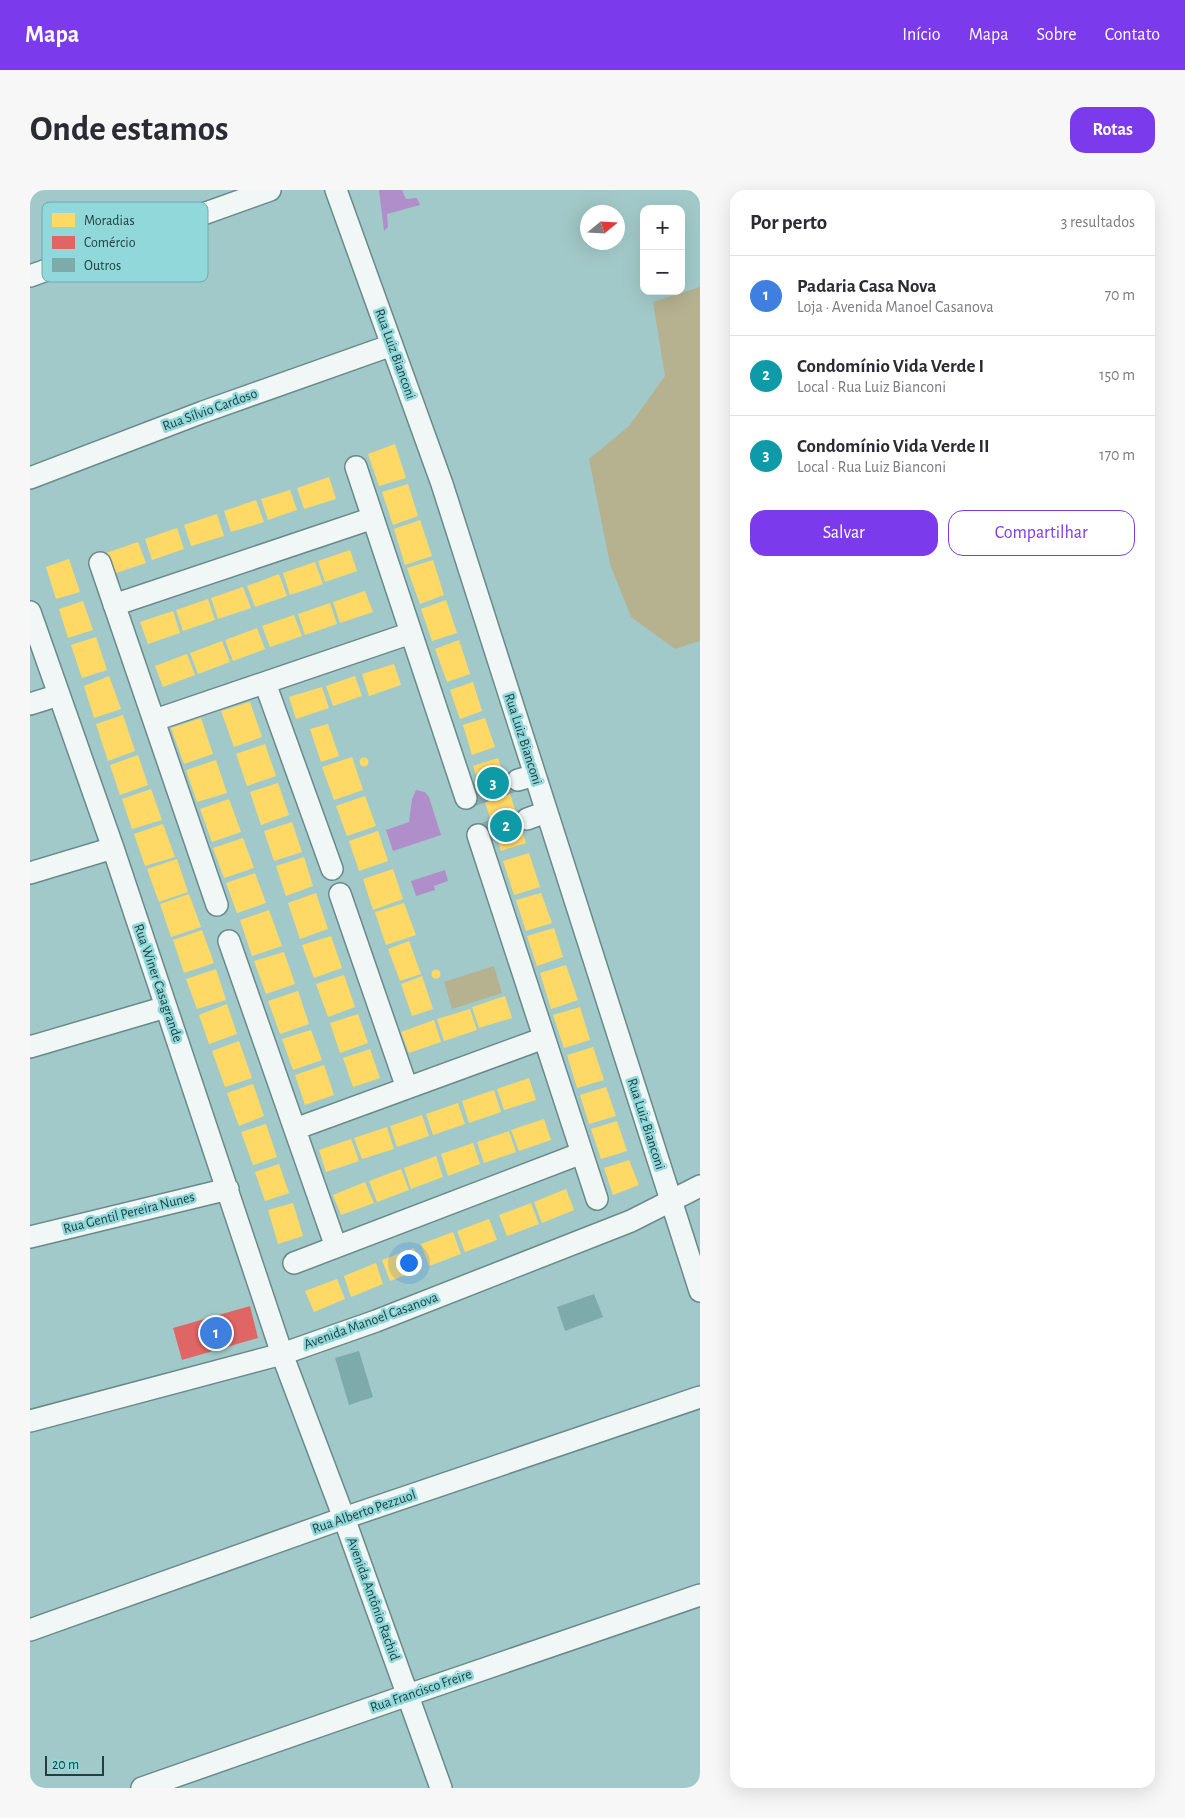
<!DOCTYPE html>
<html lang="pt">
<head>
<meta charset="utf-8">
<style>
  body { margin:0; font-family:"Alegreya Sans",sans-serif; background:#f7f7f7; color:#2b2b33 }
  .controls { position:absolute; right:15px; top:15px; display:grid; overflow:hidden; border-radius:10px; box-shadow:0 5px 20px #0002 }
  .controls button { width:45px; height:45px; display:grid; place-items:center; padding:0; border:0; border-bottom:1px solid #e1e1e2; background:#fff; color:#2b2b33; font:25px sans-serif }
  .compass { position:absolute; left:550px; top:15px; width:45px; height:45px; border-radius:50%; background:#fff; box-shadow:0 5px 20px #0002; rotate:72deg }
  .scale { position:absolute; left:15px; bottom:12px; width:59px; box-sizing:border-box; padding-left:5px; border:2px solid #213f3f; border-top:0; font-size:14px; line-height:18px; white-space:nowrap; color:#213f3f; -webkit-text-stroke:4px #91d8da; paint-order:stroke }
  .you { position:absolute; left:378px; top:1072px; width:18px; height:18px; margin:-12px; border:4px solid #fff; border-radius:50%; background:#1a73e8; box-shadow:0 0 0 8px #1a73e833 }
  .badge { display:grid; place-items:center; width:32px; height:32px; border-radius:50%; background:#7c3aed; color:#fff; font-size:16px; font-weight:700 }
  .pin { position:absolute; translate:-50% -50%; border:2px solid #fff; box-shadow:0 1px 5px #0006 }
  .list { margin:0; padding:0; list-style:none }
  h2 { display:flex; justify-content:space-between; align-items:center; height:65px; margin:0; padding:0 20px; font-size:21px }
  h2 small { font-size:16px; font-weight:400; color:#7c7c81 }
  .list li { display:grid; grid-template-columns:32px 1fr auto; gap:15px; align-items:center; box-sizing:border-box; height:80px; padding:0 20px; border-top:1px solid #e1e1e2 }
  .list b { display:block; font-size:19px; white-space:nowrap }
  .list p { margin:0; font-size:16px; white-space:nowrap; color:#7c7c81 }
  .list em { font-size:16px; font-style:normal; color:#7c7c81 }
  .actions { display:flex; gap:10px; padding:15px 20px }
  .actions a { flex:1; padding:11px 0; border:1px solid #7c3aed; border-radius:15px; text-align:center; font-size:18px; color:#7c3aed }
  .actions .main { background:#7c3aed; color:#fff }
  .map { position:relative; flex:none; width:670px; height:1598px; overflow:hidden; border-radius:15px }
  header { display:flex; align-items:center; gap:30px; box-sizing:border-box; height:70px; padding:0 25px; background:#7c3aed; color:#fff }
  header strong { font-size:24px }
  nav { display:flex; gap:28px; margin-inline-start:auto; font-size:18px }
  .intro { display:flex; align-items:center; justify-content:space-between; box-sizing:border-box; height:120px; padding:0 30px }
  h1 { margin:0; font-size:35px }
  .button { padding:12px 22px; border-radius:15px; background:#7c3aed; color:#fff; font-size:18px; font-weight:700 }
  main { display:flex; gap:30px; padding:0 30px }
  aside { flex:1; background:#fff; border-radius:15px; box-shadow:0 5px 20px #0002 }
  .map>svg:first-child { display:block }
  .green { fill:#b6b18f }
  .water { fill:#b08eca }
  .homes { fill:#ffd966 }
  .shops { fill:#e06666 }
  .building { fill:#7daaab }
  .lines { fill:none; stroke-linecap:round; stroke-linejoin:round }
  .minor-tunnel { stroke:#88adad; stroke-width:21; stroke-dasharray:21 11; stroke-linecap:butt }
  .minor-casing { stroke:#6a8a8a; stroke-width:24 }
  .minor { stroke:#f1f7f7; stroke-width:21 }
  .labels { text-anchor:middle; dominant-baseline:central; stroke-width:5; stroke-linejoin:round; paint-order:stroke }
  .street-label { font-size:14px; fill:#213f3f; stroke:#91d8da }
  .key { fill:#91d8da; stroke:#6faaac; stroke-width:1 }
  .key-label { font-size:14px; fill:#213f3f }
</style>
</head>
<body>
<header>
<strong>Mapa</strong>
<nav><a>Início</a><a>Mapa</a><a>Sobre</a><a>Contato</a></nav>
</header>
<div class="intro"><h1>Onde estamos</h1><a class="button">Rotas</a></div>
<main>
<div class="map">
<svg width="670" height="1598" viewBox="0 0 670 1598">
  <rect width="100%" height="100%" fill="#a2c9c9"/>
  <path class="green" d="M 670,97 L 670,451 L 645,459 L 601,427 L 580,374 L 559,269 L 599,236 L 635,186 L 623,112 Z
    M 464,776 L 472,803 L 422,819 L 414,792 Z"/>
  <path class="water" d="M 349,0 L 372,0 L 376,9 L 387,8 L 390,15 L 357,24 L 358,37 L 354,41 Z
    M 386,600 L 395,602 L 399,607 L 411,645 L 363,661 L 356,640 L 379,632 L 382,609 Z
    M 415,680 L 418,691 L 404,696 L 405,700 L 386,706 L 381,691 Z"/>
  <path class="homes" d="M 365,254 L 376,288 L 349,296 L 338,264 Z
    M 299,287 L 306,309 L 274,319 L 267,298 Z
    M 378,294 L 388,326 L 363,335 L 352,302 Z
    M 260,300 L 267,320 L 238,330 L 231,309 Z
    M 226,310 L 234,332 L 201,342 L 194,321 Z
    M 187,324 L 194,346 L 161,356 L 154,335 Z
    M 390,330 L 402,366 L 375,375 L 364,339 Z
    M 147,338 L 154,359 L 122,370 L 115,349 Z
    M 108,352 L 116,373 L 83,384 L 76,363 Z
    M 320,360 L 327,381 L 295,392 L 288,371 Z
    M 39,369 L 50,402 L 26,409 L 16,377 Z
    M 403,370 L 414,405 L 390,414 L 377,378 Z
    M 285,372 L 293,394 L 260,405 L 253,383 Z
    M 249,384 L 257,406 L 225,417 L 217,396 Z
    M 213,397 L 221,418 L 188,429 L 181,408 Z
    M 335,401 L 343,422 L 310,433 L 303,412 Z
    M 178,409 L 185,430 L 153,441 L 146,420 Z
    M 416,410 L 427,443 L 402,451 L 391,419 Z
    M 53,411 L 63,440 L 38,448 L 29,419 Z
    M 300,413 L 307,434 L 275,445 L 268,424 Z
    M 143,421 L 150,443 L 118,454 L 110,432 Z
    M 264,425 L 272,446 L 240,457 L 232,436 Z
    M 227,438 L 235,459 L 203,471 L 195,450 Z
    M 66,447 L 77,480 L 52,488 L 41,455 Z
    M 429,450 L 440,484 L 417,492 L 405,459 Z
    M 192,451 L 200,472 L 168,484 L 160,463 Z
    M 157,464 L 165,485 L 133,497 L 125,476 Z
    M 364,474 L 371,495 L 339,506 L 332,484 Z
    M 79,486 L 91,519 L 64,528 L 54,496 Z
    M 325,486 L 332,506 L 303,516 L 296,496 Z
    M 443,492 L 452,521 L 430,529 L 420,500 Z
    M 292,497 L 299,518 L 266,529 L 259,507 Z
    M 220,512 L 232,547 L 204,557 L 191,521 Z
    M 93,525 L 105,561 L 78,571 L 66,534 Z
    M 171,528 L 183,564 L 154,574 L 141,538 Z
    M 455,528 L 465,557 L 442,565 L 433,535 Z
    M 298,534 L 309,566 L 291,572 L 280,539 Z
    M 235,554 L 246,586 L 217,596 L 206,564 Z
    M 108,565 L 118,595 L 90,605 L 80,575 Z
    M 322,567 L 333,600 L 304,610 L 292,577 Z
    M329.5 572a4.5 4.5 0 1 1 9 0a4.5 4.5 0 1 1-9 0Z
    M 468,568 L 496,653 L 471,661 L 443,576 Z
    M 186,570 L 197,603 L 167,612 L 156,580 Z
    M 248,593 L 259,625 L 231,635 L 220,602 Z
    M 121,599 L 132,630 L 102,639 L 92,609 Z
    M 335,606 L 346,636 L 317,646 L 306,616 Z
    M 199,609 L 211,642 L 182,652 L 170,619 Z
    M 262,632 L 272,662 L 244,671 L 234,641 Z
    M 133,634 L 145,667 L 115,676 L 104,644 Z
    M 348,641 L 358,671 L 329,681 L 319,651 Z
    M 213,648 L 224,678 L 194,688 L 183,658 Z
    M 499,663 L 510,697 L 484,705 L 473,671 Z
    M 274,667 L 283,696 L 256,706 L 246,676 Z
    M 147,669 L 158,702 L 129,712 L 117,679 Z
    M 363,679 L 373,709 L 343,720 L 333,689 Z
    M 225,683 L 236,713 L 207,723 L 196,693 Z
    M 286,703 L 298,739 L 270,749 L 258,713 Z
    M 511,703 L 522,733 L 496,741 L 486,710 Z
    M 159,704 L 171,737 L 141,747 L 130,714 Z
    M 374,713 L 386,745 L 356,755 L 345,722 Z
    M 239,720 L 252,756 L 222,766 L 210,730 Z
    M 524,738 L 533,767 L 507,776 L 497,746 Z
    M 172,740 L 184,773 L 154,783 L 143,750 Z
    M 301,746 L 312,778 L 284,788 L 272,755 Z
    M 379,751 L 391,784 L 370,791 L 358,759 Z
    M 254,762 L 265,794 L 236,804 L 224,771 Z
    M 536,775 L 548,810 L 521,819 L 510,783 Z
    M 186,779 L 196,810 L 167,819 L 156,789 Z
    M401.5 784a4.5 4.5 0 1 1 9 0a4.5 4.5 0 1 1-9 0Z
    M 314,785 L 325,817 L 298,827 L 286,794 Z
    M 392,786 L 403,819 L 382,826 L 371,794 Z
    M 268,801 L 279,834 L 250,844 L 238,811 Z
    M 475,806 L 482,828 L 449,838 L 442,817 Z
    M 197,814 L 207,844 L 179,854 L 169,825 Z
    M 550,817 L 560,850 L 534,858 L 523,825 Z
    M 440,819 L 447,840 L 414,851 L 407,829 Z
    M 328,824 L 338,853 L 310,863 L 300,833 Z
    M 404,830 L 411,852 L 379,863 L 371,842 Z
    M 281,840 L 292,870 L 263,880 L 252,849 Z
    M 209,851 L 222,888 L 195,897 L 182,861 Z
    M 563,857 L 574,890 L 547,898 L 537,865 Z
    M 340,859 L 350,888 L 323,897 L 313,868 Z
    M 294,875 L 304,905 L 275,915 L 265,885 Z
    M 499,888 L 506,910 L 474,920 L 467,899 Z
    M 223,894 L 234,926 L 209,936 L 197,903 Z
    M 576,897 L 586,926 L 559,934 L 550,905 Z
    M 464,900 L 471,922 L 439,933 L 432,911 Z
    M 428,913 L 435,934 L 403,945 L 396,924 Z
    M 392,925 L 399,946 L 367,957 L 360,936 Z
    M 514,929 L 521,950 L 489,961 L 481,940 Z
    M 587,931 L 597,961 L 571,969 L 561,939 Z
    M 236,934 L 247,967 L 223,975 L 211,942 Z
    M 357,937 L 364,959 L 332,969 L 324,948 Z
    M 479,941 L 486,962 L 454,973 L 447,952 Z
    M 321,949 L 329,971 L 296,982 L 289,960 Z
    M 443,953 L 450,974 L 418,986 L 411,964 Z
    M 406,966 L 413,987 L 381,999 L 374,978 Z
    M 599,970 L 609,995 L 583,1005 L 574,978 Z
    M 249,974 L 259,1003 L 235,1011 L 225,982 Z
    M 371,979 L 379,1000 L 347,1012 L 339,991 Z
    M 335,992 L 344,1013 L 311,1025 L 303,1005 Z
    M 536,999 L 544,1020 L 512,1033 L 504,1012 Z
    M 263,1013 L 273,1046 L 248,1054 L 238,1020 Z
    M 501,1013 L 509,1034 L 477,1046 L 469,1025 Z
    M 459,1029 L 467,1050 L 435,1062 L 427,1041 Z
    M 423,1042 L 431,1064 L 399,1076 L 391,1054 Z
    M 384,1058 L 392,1079 L 360,1091 L 352,1070 Z
    M 346,1073 L 353,1094 L 321,1107 L 314,1086 Z
    M 307,1089 L 315,1109 L 284,1122 L 275,1101 Z"/>
  <path class="shops" d="M 220,1116 L 228,1148 L 152,1170 L 143,1138 Z"/>
  <path class="building" d="M 564,1104 L 573,1127 L 535,1141 L 527,1117 Z
    M 329,1161 L 343,1207 L 319,1215 L 305,1168 Z"/>
  <g class="lines">
    <path class="minor-tunnel" d="M 436,608 L 488,590
      M 448,645 L 497,629"/>
    <g class="minor-casing">
      <path id="minor" d="M 306,0 L 412,294 L 670,1101
        M 0,86 L 240,0
        M 326,277 L 436,608
        M 0,288 L 173,222 L 362,155
        M 70,373 L 187,715
        M 84,415 L 343,328
        M 0,422 L 83,658 L 252,1164 L 314,1328 L 411,1598
        M 235,493 L 302,679
        M 0,514 L 29,505
        M 125,530 L 381,443
        M 488,590 L 505,585
        M 497,629 L 516,622
        M 448,645 L 567,1009
        M 0,683 L 83,658
        M 310,704 L 377,898
        M 199,751 L 306,1057
        M 0,857 L 136,817
        M 265,939 L 514,848
        M 0,1047 L 198,999
        M 264,1073 L 552,963
        M 0,1231 L 252,1164 L 346,1131 L 601,1031 L 670,996
        M 0,1440 L 314,1328 L 670,1207
        M 112,1598 L 378,1505 L 670,1405"/>
    </g>
    <use href="#minor" class="minor"/>
  </g>
  <g class="labels">
    <g class="street-label">
      <text transform="translate(365 164) rotate(70)">Rua Luiz Bianconi</text>
      <text transform="translate(180 220) rotate(-20)">Rua Sílvio Cardoso</text>
      <text transform="translate(493 549) rotate(72)">Rua Luiz Bianconi</text>
      <text transform="translate(128 793) rotate(71)">Rua Winer Casagrande</text>
      <text transform="translate(616 934) rotate(72)">Rua Luiz Bianconi</text>
      <text transform="translate(99 1023) rotate(-14)">Rua Gentil Pereira Nunes</text>
      <text transform="translate(341 1131) rotate(-20)">Avenida Manoel Casanova</text>
      <text transform="translate(334 1322) rotate(-19)">Rua Alberto Pezzuol</text>
      <text transform="translate(343 1409) rotate(70)">Avenida Antônio Rachid</text>
      <text transform="translate(391 1501) rotate(-19)">Rua Francisco Freire</text>
    </g>
  </g>
  <rect x="12" y="12" width="166" height="80" rx="8" class="key"/>
  <rect x="22" y="23" width="23" height="14" fill="#ffd966"/>
  <rect x="22" y="46" width="23" height="13" fill="#e06666"/>
  <rect x="22" y="68" width="23" height="14" fill="#7daaab"/>
  <g class="key-label">
    <text x="54" y="35">Moradias</text>
    <text x="54" y="57">Comércio</text>
    <text x="54" y="80">Outros</text>
  </g>
</svg>
<div class="controls">
<button>+</button>
<button>−</button>
</div>
<svg class="compass" viewBox="-18 -18 36 36"><path d="M0-13l5 13h-10z" fill="#e53935"/><path d="M0 13l5-13h-10z" fill="#7c7c81"/></svg>
<div class="scale">20 m</div>
<div class="you"></div>
<div class="pin badge" style="left:186px;top:1143px;background:#3f7fe0">1</div>
<div class="pin badge" style="left:476px;top:636px;background:#0f9aa8">2</div>
<div class="pin badge" style="left:463px;top:593px;background:#0f9aa8">3</div>
</div>
<aside>
<h2>Por perto<small>3 resultados</small></h2>
<ul class="list">
<li><span class="badge" style="background:#3f7fe0">1</span><div><b>Padaria Casa Nova</b><p>Loja · Avenida Manoel Casanova</p></div><em>70 m</em></li>
<li><span class="badge" style="background:#0f9aa8">2</span><div><b>Condomínio Vida Verde I</b><p>Local · Rua Luiz Bianconi</p></div><em>150 m</em></li>
<li><span class="badge" style="background:#0f9aa8">3</span><div><b>Condomínio Vida Verde II</b><p>Local · Rua Luiz Bianconi</p></div><em>170 m</em></li>
</ul>
<div class="actions"><a class="main">Salvar</a><a>Compartilhar</a></div>
</aside>
</main>
</body>
</html>
